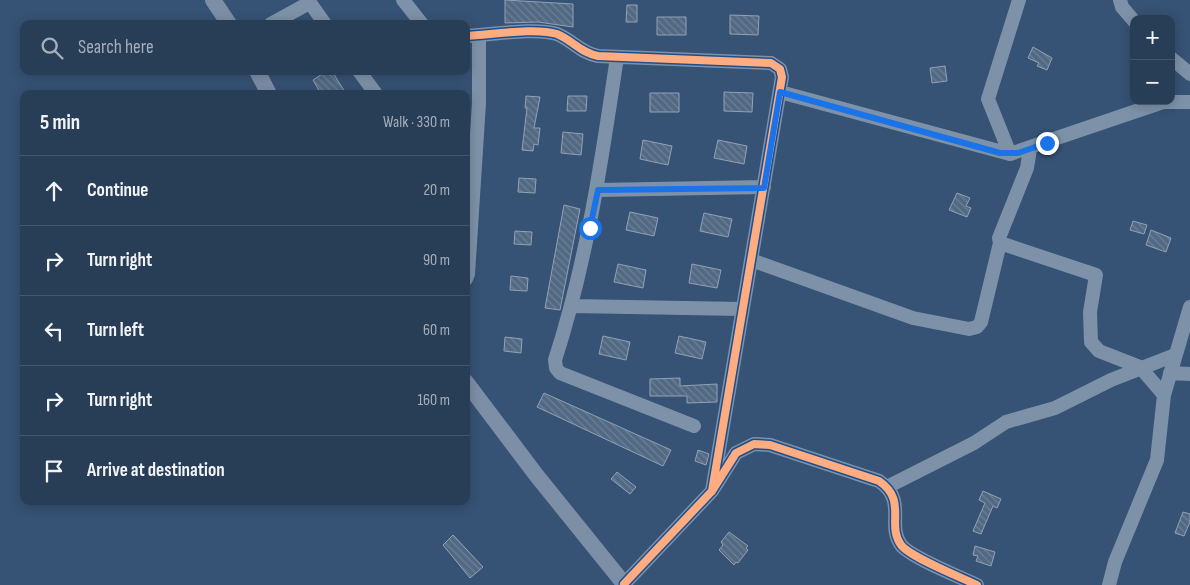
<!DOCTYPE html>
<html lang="en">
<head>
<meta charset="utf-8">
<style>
  body { margin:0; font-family:"Sofia Sans Condensed",sans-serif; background:#30455d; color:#f1f3f6 }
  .controls { position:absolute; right:15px; top:15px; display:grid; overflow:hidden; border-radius:10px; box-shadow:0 2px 12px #0003 }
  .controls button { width:45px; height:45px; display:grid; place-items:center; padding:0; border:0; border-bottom:1px solid #44576d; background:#283e57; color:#f1f3f6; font:25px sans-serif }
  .stop { position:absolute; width:15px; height:15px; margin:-11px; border:4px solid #1a73e8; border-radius:50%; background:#fff }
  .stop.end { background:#1a73e8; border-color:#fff; box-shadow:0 1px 5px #0008 }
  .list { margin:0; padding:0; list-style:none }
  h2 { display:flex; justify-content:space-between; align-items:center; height:65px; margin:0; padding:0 20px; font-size:21px }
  h2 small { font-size:16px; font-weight:400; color:#a5aeba }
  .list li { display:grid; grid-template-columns:32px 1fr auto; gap:15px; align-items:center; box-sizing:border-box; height:70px; padding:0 20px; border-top:1px solid #44576d }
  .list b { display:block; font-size:19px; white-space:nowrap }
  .list em { font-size:16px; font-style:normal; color:#a5aeba }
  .icon { flex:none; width:28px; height:28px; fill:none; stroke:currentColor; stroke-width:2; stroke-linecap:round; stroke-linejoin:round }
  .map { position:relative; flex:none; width:1190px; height:585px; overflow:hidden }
  .search { position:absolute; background:#283e57; box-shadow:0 2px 12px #0003; left:20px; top:20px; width:450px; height:55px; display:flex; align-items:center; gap:12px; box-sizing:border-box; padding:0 18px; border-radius:10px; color:#a5aeba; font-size:19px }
  .panel { position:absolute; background:#283e57; box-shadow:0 2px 12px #0003; left:20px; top:90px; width:450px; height:415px; border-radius:10px }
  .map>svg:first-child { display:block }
  .building { fill:url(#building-back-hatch); stroke:#92a2b6 }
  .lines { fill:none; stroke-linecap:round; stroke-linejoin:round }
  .minor { stroke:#7d92a8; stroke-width:14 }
  .major { stroke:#7d8ea7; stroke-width:16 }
  .cycleway-casing { stroke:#1b4f8f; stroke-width:11 }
  .cycleway { stroke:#ffac80; stroke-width:8 }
  .route { stroke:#1a73e8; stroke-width:6 }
</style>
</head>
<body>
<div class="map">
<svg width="1190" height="585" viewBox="0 0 1190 585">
  <defs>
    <pattern id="building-back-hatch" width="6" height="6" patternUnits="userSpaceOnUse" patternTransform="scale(1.25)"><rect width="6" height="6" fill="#526984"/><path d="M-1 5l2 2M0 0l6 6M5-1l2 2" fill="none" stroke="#6c8096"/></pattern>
  </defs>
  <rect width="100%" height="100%" fill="#365274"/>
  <path class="building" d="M 505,0 L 573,4 L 573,27 L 538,22 L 505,23 Z
    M 627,5 L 637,5 L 637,22 L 626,22 Z
    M 730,15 L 759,16 L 758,35 L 730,34 Z
    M 657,17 L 686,17 L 686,35 L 657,35 Z
    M 1033,47 L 1052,58 L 1047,70 L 1037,66 L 1039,63 L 1028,58 Z
    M 945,66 L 947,81 L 932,83 L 930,68 Z
    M 327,71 L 332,71 L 346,94 L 321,94 L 313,80 Z
    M 724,92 L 753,93 L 752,112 L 724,111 Z
    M 650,93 L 679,93 L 679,112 L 650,112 Z
    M 526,96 L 540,97 L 534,128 L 540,128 L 538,145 L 534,144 L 533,151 L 522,150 L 527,108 L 525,108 Z
    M 568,96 L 587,96 L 586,111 L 567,111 Z
    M 563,132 L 583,134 L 581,155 L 561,153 Z
    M 643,140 L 672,146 L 668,165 L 640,159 Z
    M 718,140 L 747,146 L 744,164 L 714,158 Z
    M 519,178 L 536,179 L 535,193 L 518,192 Z
    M 957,193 L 970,198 L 966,206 L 971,208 L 967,217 L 949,210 Z
    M 564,205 L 580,209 L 560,310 L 545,308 Z
    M 630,212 L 658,218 L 654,236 L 626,230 Z
    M 704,213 L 732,219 L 728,237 L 700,231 Z
    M 1133,221 L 1147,225 L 1144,234 L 1130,230 Z
    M 1151,230 L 1171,238 L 1166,252 L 1146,245 Z
    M 515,231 L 532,232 L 531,245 L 514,244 Z
    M 618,264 L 646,270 L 643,288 L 614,282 Z
    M 692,264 L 721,270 L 717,288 L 689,283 Z
    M 511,276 L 528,278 L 527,291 L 510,290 Z
    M 603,336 L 630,342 L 626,360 L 599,354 Z
    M 679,336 L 706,342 L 702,359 L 675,353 Z
    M 505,337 L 522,339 L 521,353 L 504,351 Z
    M 680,378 L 680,386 L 717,384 L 717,402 L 687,403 L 687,396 L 650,396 L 650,379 Z
    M 544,393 L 671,450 L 663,466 L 537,407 Z
    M 698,450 L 709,454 L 706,465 L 695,461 Z
    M 617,472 L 636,487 L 630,494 L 611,479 Z
    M 983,491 L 1001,499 L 997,508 L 993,506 L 981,534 L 973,531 L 985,503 L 979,500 Z
    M 1183,512 L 1190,514 L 1190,522 L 1184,536 L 1175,533 Z
    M 729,532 L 748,546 L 746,548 L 748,550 L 738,563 L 736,562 L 734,565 L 719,550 L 723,545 L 721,542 Z
    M 453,535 L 483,567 L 470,578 L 443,545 Z
    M 975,546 L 995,552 L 991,566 L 976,561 L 978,556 L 973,555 Z"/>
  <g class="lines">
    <path class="minor" d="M 308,0 L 325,24
      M 403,0 L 422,24
      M 1120,0 L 1122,7 L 1134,21
      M 271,24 L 309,3
      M 466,36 C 490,35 535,27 557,34 C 572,40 581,53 598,56 L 771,63 L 780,69 L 782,77 L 712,491
      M 617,57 C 602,159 587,261 555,360 L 556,368 L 560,373 L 694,426
      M 1171,58 L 1190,74
      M 359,71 L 376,94
      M 780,92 L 1010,154 L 1163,102 L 1190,102
      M 1030,149 L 1027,168 L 999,238 L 1000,243 L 1096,275 L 1090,312 L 1091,342 L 1099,351 L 1140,367 L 1164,395
      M 1010,154 L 988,99 L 1019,0
      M 598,190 L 764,187
      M 751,260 L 913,318 L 969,329 L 977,327 L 981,322 L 1000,243
      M 466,279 L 468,274 L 479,103 L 479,35
      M 572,306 L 742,309
      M 1170,373 L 1190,374
      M 887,487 L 974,443 L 1006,422 L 1055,408 L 1111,380 L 1175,355
      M 624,584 L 712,491 L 736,453 L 754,444 L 770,445 L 879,481 C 908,501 886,524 901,545 C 910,557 960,577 977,585
      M 1109,585 L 1115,562 L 1157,460 L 1164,395 L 1190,307"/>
    <path class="major" d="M 213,0 L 229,24
      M 257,71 L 269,94
      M 466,382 L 537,476 L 625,585"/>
    <g class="cycleway-casing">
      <path id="cycleway" d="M 466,36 C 490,35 535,27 557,34 C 572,40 581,53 598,56 L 771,63 L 780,69 L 782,77 L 712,491
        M 624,584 L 712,491 L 736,453 L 754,444 L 770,445 L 879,481 C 908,501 886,524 901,545 C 910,557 960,577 977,585"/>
    </g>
    <use href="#cycleway" class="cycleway"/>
  </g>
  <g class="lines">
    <path class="route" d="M 590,228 L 598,190 L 764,188 L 780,92 L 1000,153 L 1018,153 L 1047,143"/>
  </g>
</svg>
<div class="controls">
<button>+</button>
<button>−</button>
</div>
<div class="stop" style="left:590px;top:228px"></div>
<div class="stop end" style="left:1047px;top:143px"></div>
<div class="search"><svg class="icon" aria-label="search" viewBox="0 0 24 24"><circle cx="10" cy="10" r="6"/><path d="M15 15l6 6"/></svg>Search here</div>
<section class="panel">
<h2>5 min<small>Walk · 330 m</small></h2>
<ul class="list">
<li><svg class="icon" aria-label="ahead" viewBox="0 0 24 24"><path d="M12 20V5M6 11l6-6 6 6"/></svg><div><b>Continue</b></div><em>20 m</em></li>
<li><svg class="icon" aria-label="right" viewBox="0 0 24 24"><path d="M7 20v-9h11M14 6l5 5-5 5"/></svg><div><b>Turn right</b></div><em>90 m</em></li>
<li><svg class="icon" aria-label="left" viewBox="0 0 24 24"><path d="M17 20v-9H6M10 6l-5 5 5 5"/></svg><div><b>Turn left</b></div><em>60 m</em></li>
<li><svg class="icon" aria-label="right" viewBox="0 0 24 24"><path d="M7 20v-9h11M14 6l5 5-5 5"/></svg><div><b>Turn right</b></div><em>160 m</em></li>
<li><svg class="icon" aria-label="arrive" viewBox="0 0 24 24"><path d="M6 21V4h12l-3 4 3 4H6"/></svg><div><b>Arrive at destination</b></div></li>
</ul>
</section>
</div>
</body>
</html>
